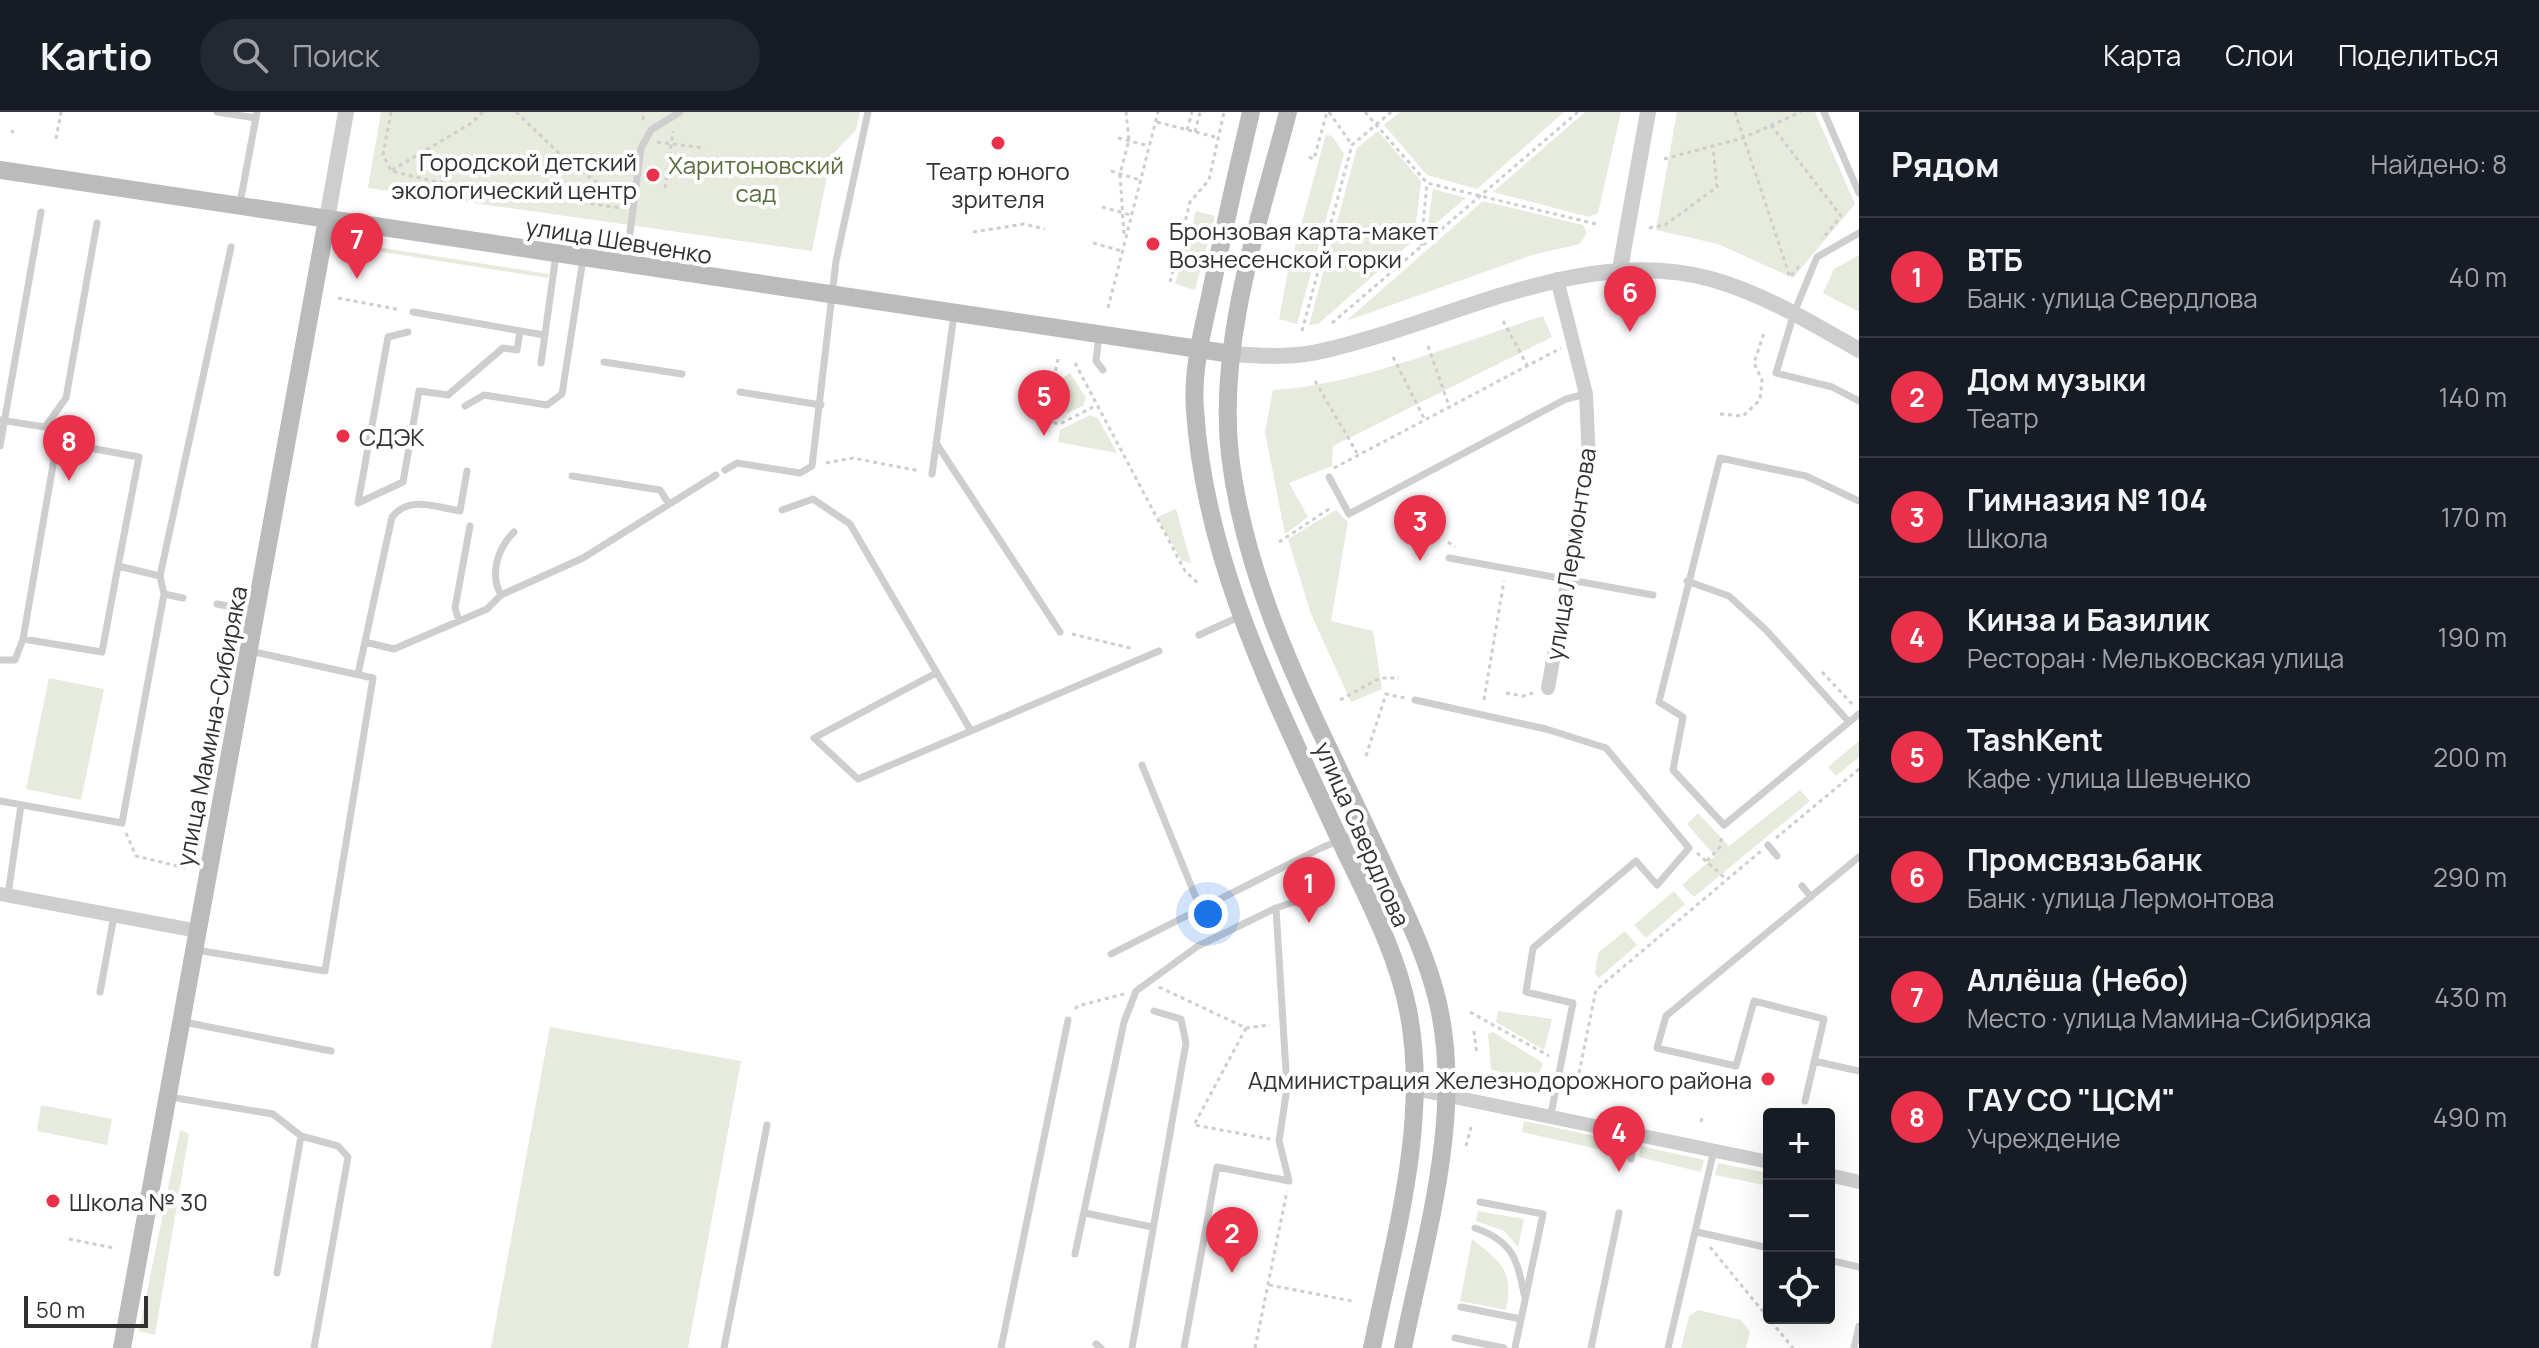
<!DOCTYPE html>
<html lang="ru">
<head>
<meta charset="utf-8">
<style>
  body { margin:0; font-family:Manrope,sans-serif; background:#242831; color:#f1f3f6 }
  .controls { position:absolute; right:24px; bottom:24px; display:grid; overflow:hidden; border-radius:8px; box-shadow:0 8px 32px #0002 }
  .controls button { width:72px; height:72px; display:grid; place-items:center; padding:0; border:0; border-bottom:2px solid #363941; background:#171b24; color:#f1f3f6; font:40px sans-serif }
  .scale { position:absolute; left:24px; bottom:20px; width:124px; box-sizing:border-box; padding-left:8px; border:4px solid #313131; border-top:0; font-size:22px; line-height:28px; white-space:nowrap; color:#313131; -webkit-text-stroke:6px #fff; paint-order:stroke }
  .you { position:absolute; left:1208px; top:802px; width:28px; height:28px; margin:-20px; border:6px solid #fff; border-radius:50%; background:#1a73e8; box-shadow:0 0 0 12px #1a73e833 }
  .badge { display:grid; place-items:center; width:52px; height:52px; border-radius:50%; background:#ea314c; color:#fff; font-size:26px; font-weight:700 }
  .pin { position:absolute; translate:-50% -66px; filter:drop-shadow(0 2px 4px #0008) }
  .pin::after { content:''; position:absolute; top:42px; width:28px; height:24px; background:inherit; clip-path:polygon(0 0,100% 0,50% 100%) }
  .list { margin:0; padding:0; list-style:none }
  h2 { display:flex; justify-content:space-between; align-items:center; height:104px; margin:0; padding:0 32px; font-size:34px }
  h2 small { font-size:26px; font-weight:400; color:#9ea1a6 }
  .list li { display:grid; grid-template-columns:52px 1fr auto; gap:24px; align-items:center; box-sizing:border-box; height:120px; padding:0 32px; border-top:2px solid #363941 }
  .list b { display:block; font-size:30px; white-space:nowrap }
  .list p { margin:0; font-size:26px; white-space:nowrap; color:#9ea1a6 }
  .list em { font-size:26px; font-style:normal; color:#9ea1a6 }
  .icon { flex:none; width:44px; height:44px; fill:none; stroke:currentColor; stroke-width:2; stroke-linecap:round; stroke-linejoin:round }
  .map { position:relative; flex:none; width:1859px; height:1236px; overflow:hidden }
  header { display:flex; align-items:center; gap:48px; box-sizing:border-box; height:112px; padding:0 40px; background:#171b24; border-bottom:2px solid #363941 }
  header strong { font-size:38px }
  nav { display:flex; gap:44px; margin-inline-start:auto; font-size:28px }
  .search { width:560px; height:72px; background:#242831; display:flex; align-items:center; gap:20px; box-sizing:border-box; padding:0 28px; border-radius:44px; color:#9ea1a6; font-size:30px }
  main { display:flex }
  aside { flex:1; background:#171b24 }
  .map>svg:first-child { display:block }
  .green { fill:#e6ebdd }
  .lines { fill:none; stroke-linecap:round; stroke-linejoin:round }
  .path { stroke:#cecece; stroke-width:3; stroke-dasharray:4 4; stroke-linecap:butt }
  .service { stroke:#cecece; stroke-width:7 }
  .minor { stroke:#cecece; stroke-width:14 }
  .tertiary { stroke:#cecece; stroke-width:16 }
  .secondary { stroke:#bbb; stroke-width:18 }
  .poi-dot { fill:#ea314c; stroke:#fff; stroke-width:3 }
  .labels { text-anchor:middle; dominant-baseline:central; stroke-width:8; stroke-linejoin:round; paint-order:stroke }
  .poi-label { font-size:24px; fill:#313131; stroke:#fff; text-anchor:start }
  .park-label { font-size:24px; fill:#586f3d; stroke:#fff }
  .street-label { font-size:24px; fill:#313131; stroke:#fff }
</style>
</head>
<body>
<header>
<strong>Kartio</strong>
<div class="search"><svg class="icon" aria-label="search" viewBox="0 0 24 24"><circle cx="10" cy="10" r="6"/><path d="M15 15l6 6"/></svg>Поиск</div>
<nav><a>Карта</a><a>Слои</a><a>Поделиться</a></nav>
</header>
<main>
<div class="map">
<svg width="1859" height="1236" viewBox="0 0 1859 1236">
  <rect width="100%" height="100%" fill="#fff"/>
  <path class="green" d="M 381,0 L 860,0 L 856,18 L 831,44 L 812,139 L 368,76 Z
    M 1400,0 L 1564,0 L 1477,77 L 1427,63 L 1384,13 Z
    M 1585,0 L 1621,0 L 1598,101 L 1589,105 L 1493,80 Z
    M 1677,0 L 1815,0 L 1855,92 L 1793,166 L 1718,132 L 1656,118 Z
    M 1378,19 L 1421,69 L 1414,128 L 1318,212 L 1309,213 L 1357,36 Z
    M 1326,22 L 1333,25 L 1344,42 L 1297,212 L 1279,207 L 1287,164 Z
    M 1433,77 L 1466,86 L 1427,119 Z
    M 1483,89 L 1583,113 L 1587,121 L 1580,132 L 1532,143 L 1346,209 Z
    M 1196,99 L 1215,104 L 1195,178 L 1175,172 Z
    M 364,133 L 549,162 L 548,166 L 363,137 Z
    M 1859,143 L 1859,200 L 1823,181 L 1834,157 Z
    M 1543,204 L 1552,225 L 1333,334 L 1332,354 L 1289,371 L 1308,405 L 1285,422 L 1265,320 L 1273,278 C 1359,273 1459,230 1543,204 Z
    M 1070,261 L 1086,286 L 1083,294 L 1067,301 L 1060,294 L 1063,266 Z
    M 1090,303 L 1098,306 L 1117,341 L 1058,330 L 1060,318 Z
    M 1176,397 L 1191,451 L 1182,449 L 1157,405 Z
    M 1336,398 L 1348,410 L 1331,509 L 1373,519 L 1382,577 L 1351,590 L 1311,502 L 1288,427 Z
    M 49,566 L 104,577 L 81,688 L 26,677 Z
    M 1859,629 L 1859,645 L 1836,664 L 1828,655 Z
    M 1800,678 L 1810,689 L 1694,785 L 1682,773 L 1715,744 L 1687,712 L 1698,701 L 1729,734 Z
    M 1674,779 L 1685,792 L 1646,826 L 1634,813 Z
    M 1625,819 L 1637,833 L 1599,866 L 1595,862 L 1598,841 Z
    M 1498,899 L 1552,907 L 1544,938 L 1496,910 Z
    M 550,915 L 741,949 L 688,1236 L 491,1236 Z
    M 1493,920 L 1543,951 L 1540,960 L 1519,966 L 1491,957 L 1488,922 Z
    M 41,993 L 112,1007 L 107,1033 L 37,1019 Z
    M 1524,1009 L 1627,1031 L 1624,1043 L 1522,1020 Z
    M 180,1018 L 189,1022 L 155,1223 L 139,1219 Z
    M 1641,1034 L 1704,1048 L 1701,1060 L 1639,1045 Z
    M 1718,1051 L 1769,1061 L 1769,1074 L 1715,1063 Z
    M 1478,1099 L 1524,1107 L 1518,1135 L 1504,1119 L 1476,1109 Z
    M 1472,1127 C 1502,1151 1514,1158 1506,1198 L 1460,1189 Z
    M 1698,1198 L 1741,1208 L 1750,1220 L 1746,1236 L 1681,1236 L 1689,1204 Z"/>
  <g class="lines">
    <path class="path" d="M 391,0 L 383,43 L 391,59 L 433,69 L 621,96
      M 516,0 L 563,45 L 623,90
      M 1329,0 L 1352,33
      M 1365,0 L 1427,71 L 1600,113
      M 1735,0 L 1790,165 L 1799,154
      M 643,8 L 644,0
      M 1157,10 L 1219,26
      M 1771,13 L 1841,104 L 1822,127
      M 1187,18 L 1192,0
      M 11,19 L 14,20
      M 1195,20 L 1200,0
      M 1118,26 L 1149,34
      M 56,27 L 61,0
      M 657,30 L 705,36
      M 1309,45 L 1314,47 L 1327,0
      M 1664,47 L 1743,26 L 1801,0
      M 392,58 L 470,12 L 483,0
      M 1111,59 L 1140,68
      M 665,76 L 673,19
      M 1102,95 L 1131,103
      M 1649,116 L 1665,113 L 1717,75 L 1713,35
      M 973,120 L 1024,112 L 1045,117
      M 1124,122 L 1120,62 L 1129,28 L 1126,0
      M 1093,131 L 1122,139
      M 1421,134 L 1427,71
      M 1170,170 L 1190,90 L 1209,68 L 1224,0
      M 338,186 L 401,198
      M 1108,196 L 1158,0
      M 1503,209 L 1527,253
      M 1332,211 L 1578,0
      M 1302,219 L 1352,33 L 1391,0
      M 1428,234 L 1448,291
      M 1393,245 L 1424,306
      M 1058,247 L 1045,309 L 1060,312 L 1095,294
      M 1075,251 L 1185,459 L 1198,471
      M 1315,269 L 1357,341
      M 1720,302 L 1743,304 L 1760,288 L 1762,268 L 1754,251 L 1765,218
      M 826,351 L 853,346 L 920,359
      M 1334,356 L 1561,236
      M 1279,430 L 1332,395
      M 1448,430 L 1455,435
      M 1072,522 L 1134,537
      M 1822,560 L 1852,592
      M 1506,581 L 1523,584 L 1533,581
      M 1340,588 L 1380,566 L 1399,566
      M 1484,588 L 1504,469
      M 1366,644 L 1386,582 L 1405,586
      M 126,721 L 136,744 L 186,756
      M 1776,726 L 1859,657
      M 1697,741 L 1727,768
      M 1707,749 L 1720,735 L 1722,723
      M 1320,782 L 1335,777
      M 1159,875 L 1246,916 L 1270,913
      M 1075,897 L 1078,894 L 1124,882
      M 1470,900 L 1549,944
      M 1246,916 L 1194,1013 L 1270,1027
      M 1474,919 L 1477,943
      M 1579,961 L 1596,878 L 1761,739
      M 1701,1010 L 1703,1002
      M 1466,1034 L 1471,1015
      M 69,1127 L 114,1136
      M 1710,1135 L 1793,1236
      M 1269,1173 L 1352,1189
      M 1255,1236 L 1287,1079"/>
    <path class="service" d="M 217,0 L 256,6
      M 1824,0 L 1859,81
      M 240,91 L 257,0
      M 1859,121 L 1817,145 L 1794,201 L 1776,261 L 1832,275 L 1859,289
      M 626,151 L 641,36 L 651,18 L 680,0
      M 413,200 L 544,223
      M 408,220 L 388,225 L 358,391 L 403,370 L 419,279 L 448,283 L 503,236 L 517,238 L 520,219
      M 1099,223 L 1096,249 L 1103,258
      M 604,250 L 682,262
      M 541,251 L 556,143
      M 740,280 L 821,293
      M 465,294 L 484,283 L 547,293 L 562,282 L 583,147
      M 0,308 L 45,315 L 66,286 L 97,111
      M 936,331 L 1060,520
      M 0,334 L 41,100
      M 725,358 L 737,351 L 800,361 L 812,354 L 836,149 L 868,0
      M 932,362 L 954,203
      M 572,364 L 660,378 L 669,392
      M 1329,365 L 1349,402 L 1566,287 L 1586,282
      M 1859,389 L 1806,364 L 1720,346 L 1659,590 L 1683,605 L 1673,658 L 1724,713 L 1859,602
      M 782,398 L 813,387 L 850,412 L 971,619
      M 1449,446 L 1653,483
      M 118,454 L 139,345 L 57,330 L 23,527 L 102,540 L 118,454 L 160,464
      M 1687,469 L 1729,484 L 1766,518 L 1849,610
      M 164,482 L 183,486
      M 501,483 C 489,462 498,436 514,420
      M 217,492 L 232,495
      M 459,509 L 455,496 L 470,414
      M 1199,523 L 1241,504
      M 365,530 L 394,537 L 487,497 L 501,483 L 583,446 L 716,363
      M 0,548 L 15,548 L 23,527
      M 936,561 L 814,626 L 858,667 L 1159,539
      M 358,562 L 392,405 C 410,383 435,395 460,399 L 467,359
      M 1415,588 L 1546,617 L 1606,636 L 1689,736 L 1657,773 L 1636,749 L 1533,836 L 1526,880 L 1573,891 L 1551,1002
      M 1142,653 L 1201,798
      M 0,689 L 122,711 L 164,482 L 160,464 L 231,135
      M 1768,733 L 1777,744
      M 1802,774 L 1811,785
      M 8,783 L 21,693
      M 196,838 L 325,859 L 373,566 L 250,539
      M 1111,842 L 1321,736 L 1364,718
      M 100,880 L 114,804
      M 184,910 L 331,939
      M 1814,949 L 1859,959
      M 170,985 L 273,1002 L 301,1024 L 277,1161
      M 1805,989 L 1824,907 L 1754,889 L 1736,954 L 1657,936 L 1666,904 L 1859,745
      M 301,1024 L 338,1034 L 348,1045 L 314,1236
      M 1631,1047 L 1636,1021
      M 1480,1090 L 1543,1102 L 1515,1236
      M 1085,1101 L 1152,1115
      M 1475,1116 C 1512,1129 1517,1146 1524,1182
      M 1697,1120 L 1769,1136
      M 1075,1142 L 1124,910 L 1136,879 L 1198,834 L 1276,796 L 1309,785
      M 1829,1148 L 1859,1155
      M 1461,1195 L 1521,1207
      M 1455,1226 L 1504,1236
      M 1096,1232 L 1101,1236
      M 724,1236 L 767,1013
      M 1001,1236 L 1068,908
      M 1132,1236 L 1186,931 L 1181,907 L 1154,899
      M 1184,1236 L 1217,1055 L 1289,1069 L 1279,1029 L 1287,976 L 1276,796
      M 1591,1236 L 1619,1101
      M 1668,1236 L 1714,1038
      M 1854,1236 L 1859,1214"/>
    <path class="minor" d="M 1548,576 L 1589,349 L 1586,282 L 1557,167
      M 0,782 L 198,819
      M 1415,977 L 1769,1050
      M 1829,1063 L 1859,1070"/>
    <path class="tertiary" d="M 327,107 L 346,0
      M 1620,157 L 1648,0
      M 1232,242 C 1261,244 1293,246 1322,239 C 1448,211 1580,132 1711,167 C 1764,182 1812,211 1859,238"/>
    <path class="secondary" d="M 1251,0 C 1236,63 1222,126 1209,189 C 1201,224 1192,262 1195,298 C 1205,451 1275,587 1338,724 C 1364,780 1396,837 1408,898 C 1430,1008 1394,1128 1372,1236
      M 1288,0 C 1260,107 1217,231 1230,343 C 1247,487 1321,616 1381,747 C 1402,794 1426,840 1438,891 C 1464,1003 1425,1126 1403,1236
      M 0,58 L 1232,242
      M 122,1236 L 327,107"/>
  </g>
  <g class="poi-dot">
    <circle cx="998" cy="31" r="8"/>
    <circle cx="653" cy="63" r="8"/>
    <circle cx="1153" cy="132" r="8"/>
    <circle cx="343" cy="324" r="8"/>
    <circle cx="1768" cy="967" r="8"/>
    <circle cx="53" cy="1089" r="8"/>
  </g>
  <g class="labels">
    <g class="poi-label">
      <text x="637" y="49" text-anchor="end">Городской детский<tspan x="637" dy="28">экологический центр</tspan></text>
      <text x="998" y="58" text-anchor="middle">Театр юного<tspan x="998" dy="28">зрителя</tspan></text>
      <text x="1169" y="118">Бронзовая карта-макет<tspan x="1169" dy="28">Вознесенской горки</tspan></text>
      <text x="359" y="324">СДЭК</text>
      <text x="1752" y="967" text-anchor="end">Администрация Железнодорожного района</text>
      <text x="69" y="1089">Школа № 30</text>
    </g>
    <g class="park-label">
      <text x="756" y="52">Харитоновский<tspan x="756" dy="28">сад</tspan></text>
    </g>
    <g class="street-label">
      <text transform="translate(619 128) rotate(9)">улица Шевченко</text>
      <text transform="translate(1570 442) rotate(-81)">улица Лермонтова</text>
      <text transform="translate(211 614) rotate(-79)">улица Мамина-Сибиряка</text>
      <text transform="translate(1363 722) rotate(66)">улица Свердлова</text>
    </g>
  </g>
</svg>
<div class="controls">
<button>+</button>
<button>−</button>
<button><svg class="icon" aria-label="locate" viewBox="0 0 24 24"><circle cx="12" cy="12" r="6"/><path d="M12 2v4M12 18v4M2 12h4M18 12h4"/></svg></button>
</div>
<div class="scale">50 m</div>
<div class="you"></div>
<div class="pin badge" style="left:1309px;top:811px">1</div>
<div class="pin badge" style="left:1232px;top:1161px">2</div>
<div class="pin badge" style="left:1420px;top:449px">3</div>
<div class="pin badge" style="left:1619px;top:1060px">4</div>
<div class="pin badge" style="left:1044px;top:324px">5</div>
<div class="pin badge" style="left:1630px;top:220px">6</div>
<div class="pin badge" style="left:357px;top:167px">7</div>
<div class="pin badge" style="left:69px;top:369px">8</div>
</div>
<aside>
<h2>Рядом<small>Найдено: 8</small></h2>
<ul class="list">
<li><span class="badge">1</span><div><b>ВТБ</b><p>Банк · улица Свердлова</p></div><em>40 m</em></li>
<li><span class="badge">2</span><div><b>Дом музыки</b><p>Театр</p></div><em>140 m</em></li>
<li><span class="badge">3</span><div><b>Гимназия № 104</b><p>Школа</p></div><em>170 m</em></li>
<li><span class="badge">4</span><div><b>Кинза и Базилик</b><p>Ресторан · Мельковская улица</p></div><em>190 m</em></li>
<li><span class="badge">5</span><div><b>TashKent</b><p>Кафе · улица Шевченко</p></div><em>200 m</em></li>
<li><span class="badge">6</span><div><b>Промсвязьбанк</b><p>Банк · улица Лермонтова</p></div><em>290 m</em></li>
<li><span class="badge">7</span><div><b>Аллёша (Небо)</b><p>Место · улица Мамина-Сибиряка</p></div><em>430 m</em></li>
<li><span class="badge">8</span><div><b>ГАУ СО &quot;ЦСМ&quot;</b><p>Учреждение</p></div><em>490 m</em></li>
</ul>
</aside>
</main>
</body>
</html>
